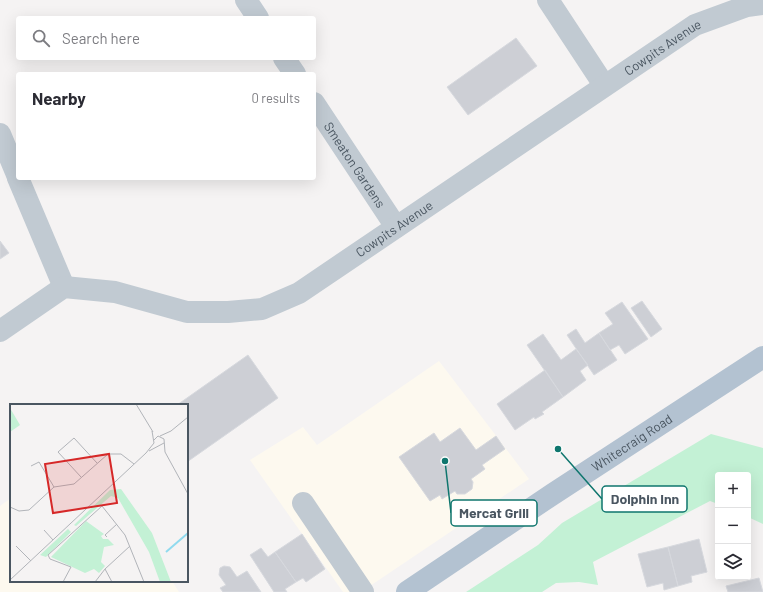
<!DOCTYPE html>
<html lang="en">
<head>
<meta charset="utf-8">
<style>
  body { margin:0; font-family:Barlow,sans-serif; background:#f2f2f3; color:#2b2b33 }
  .controls { position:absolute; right:12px; bottom:12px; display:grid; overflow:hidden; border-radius:4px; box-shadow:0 4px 16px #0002 }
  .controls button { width:36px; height:36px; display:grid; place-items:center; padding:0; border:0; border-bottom:1px solid #e1e1e2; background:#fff; color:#2b2b33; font:20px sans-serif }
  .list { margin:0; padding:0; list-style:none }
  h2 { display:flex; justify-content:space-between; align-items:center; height:52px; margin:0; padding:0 16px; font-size:17px }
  h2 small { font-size:13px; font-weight:400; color:#7c7c81 }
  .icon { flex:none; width:22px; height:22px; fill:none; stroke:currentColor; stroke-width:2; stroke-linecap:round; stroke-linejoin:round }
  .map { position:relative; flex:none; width:763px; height:592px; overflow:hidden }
  .search { position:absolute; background:#fff; box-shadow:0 4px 16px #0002; left:16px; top:16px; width:300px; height:44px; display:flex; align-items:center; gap:10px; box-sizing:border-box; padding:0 14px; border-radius:4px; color:#7c7c81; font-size:15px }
  .panel { position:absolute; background:#fff; box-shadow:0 4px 16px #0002; left:16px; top:72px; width:300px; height:108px; border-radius:4px }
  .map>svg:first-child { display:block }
  .commercial { fill:#fdf9ef }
  .green { fill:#c3f1d5 }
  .building { fill:#cdcfd5; stroke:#d7d9de }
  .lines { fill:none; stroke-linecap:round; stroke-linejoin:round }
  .minor { stroke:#c1cad2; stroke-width:22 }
  .major { stroke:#b3c2d1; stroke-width:22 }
  .labels { text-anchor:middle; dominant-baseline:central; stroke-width:3.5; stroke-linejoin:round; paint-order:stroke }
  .street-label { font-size:13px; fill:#4a5661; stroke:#fff }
  .inset-river { fill:none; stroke:#90daee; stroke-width:2 }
  .inset-road { fill:none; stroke:#b1b4b9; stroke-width:1 }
  .view { fill:#d62828; fill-opacity:0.15; stroke:#d62828; stroke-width:2 }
  .inset-edge { fill:none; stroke:#4a5661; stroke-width:2 }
  .leader { fill:none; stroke:#0f766e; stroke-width:1.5 }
  .callout-dot { fill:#0f766e; stroke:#fff; stroke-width:1.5 }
  .callout { fill:#fff; stroke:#0f766e; stroke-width:1.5 }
  .callout-label { font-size:14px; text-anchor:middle; font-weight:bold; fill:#4a5661 }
</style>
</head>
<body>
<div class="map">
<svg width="763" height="592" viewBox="0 0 763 592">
  <rect width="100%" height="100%" fill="#f5f3f3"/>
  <path class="commercial" d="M 439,361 L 529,479 L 361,592 L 343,592 L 250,460 L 303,427 L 317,445 Z
    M 11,498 L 11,581 L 172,581 L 179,592 L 0,592 L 0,506 Z"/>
  <path class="green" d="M 711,434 L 763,448 L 763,524 L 748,517 L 748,475 L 718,475 L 718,504 L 710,501 L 593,562 L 598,585 L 579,582 L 556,583 L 542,592 L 466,592 L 538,545 L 562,523 Z"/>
  <path class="building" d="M 516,38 L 537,66 L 468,115 L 447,87 Z
    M 0,241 L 9,253 L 0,259 Z
    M 642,301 L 662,329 L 651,337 L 631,308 Z
    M 622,302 L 648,339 L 625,354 L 619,345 L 610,350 L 599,333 L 613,324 L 605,313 Z
    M 576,329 L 585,343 L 599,333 L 617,360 L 594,375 L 567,335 Z
    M 543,334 L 561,360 L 576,349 L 588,365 L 580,371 L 586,380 L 563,397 L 527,345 Z
    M 248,355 L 278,398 L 187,462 L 187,405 L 177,405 Z
    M 545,370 L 563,397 L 542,412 L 544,414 L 535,419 L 534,417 L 515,430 L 497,404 Z
    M 460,428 L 476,450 L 496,436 L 505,449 L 482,465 L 485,469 L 471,479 L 473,482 L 472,489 L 465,494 L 457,494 L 455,491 L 442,499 L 440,495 L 430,501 L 399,457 L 434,433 L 440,442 Z
    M 302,534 L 325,569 L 306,582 L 303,578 L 296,582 L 275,552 Z
    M 699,539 L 707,572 L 691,576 L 692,582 L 678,586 L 668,547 Z
    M 668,547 L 678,586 L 664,590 L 663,583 L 647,587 L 638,554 Z
    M 261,548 L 268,557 L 275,552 L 296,582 L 285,589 L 287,592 L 274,592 L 250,555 Z
    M 224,566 L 230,567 L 237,577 L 247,571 L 261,592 L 223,592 L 220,588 L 226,585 L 219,575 L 220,568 Z
    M 759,578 L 763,592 L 728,592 L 726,586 Z"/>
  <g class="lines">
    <g class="minor">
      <path d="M 246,0 L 258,18"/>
      <path d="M 548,0 L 604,85"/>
      <path d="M 284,58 L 295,74"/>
      <path id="s1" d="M 314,103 L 396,227"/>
      <path d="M 0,134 L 18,177"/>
      <path d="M 18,178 L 64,287"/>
      <path id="s2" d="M 0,331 L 64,287 L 115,292 L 187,312 L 228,312 L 262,309 L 299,293 L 695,25 L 747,6 L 763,4"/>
      <path d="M 303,503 L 363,592"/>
    </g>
    <path class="major" id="s3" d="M 407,592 L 553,494 L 763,357"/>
  </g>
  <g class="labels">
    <g class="street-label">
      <text stroke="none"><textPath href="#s2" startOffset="758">Cowpits Avenue</textPath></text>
      <text stroke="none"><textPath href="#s1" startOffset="74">Smeaton Gardens</textPath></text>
      <text stroke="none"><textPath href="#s2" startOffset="434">Cowpits Avenue</textPath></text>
      <text stroke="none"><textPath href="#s3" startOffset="270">Whitecraig Road</textPath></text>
    </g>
  </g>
  <g transform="translate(10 404)">
    <rect width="178" height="178" fill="#f5f3f3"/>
    <path d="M 0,4 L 10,21 L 0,28 ZM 111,85 L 142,129 L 161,178 L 150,178 L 139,148 L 108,94 L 101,92 L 66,122 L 64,121 L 100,86 ZM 76,117 L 94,130 L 91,132 L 93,135 L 98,135 L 104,141 L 94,143 L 91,158 L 95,162 L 89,169 L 84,165 L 75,169 L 41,153 ZM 58,125 L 61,128 L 36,153 L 30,151 Z" fill="#c3f1d5"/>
    <path class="inset-river" d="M 156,148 L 178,129"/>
    <path class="inset-road" d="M 126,0 L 143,28M 150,32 L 161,27 L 178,13M 144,36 L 148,32 L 154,35 L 155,48 L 178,90M 139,47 L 154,39M 21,62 L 29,58 L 44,83M 71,73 L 48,48 L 64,34 L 87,59M 0,103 L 9,107 L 19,106 L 44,83 L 64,80 L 98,50 L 111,50 L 124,60M 34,126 L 43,136M 97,133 L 95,131 L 107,120M 6,142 L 21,157M 95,165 L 102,178M 0,176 L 136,49 L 144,39 L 142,27M 53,178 L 61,163 L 40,155 L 38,151 L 92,102 L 115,131 L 134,178M 85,178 L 95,165 L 120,142"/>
    <path class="view" d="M 99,50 L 107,99 L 43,109 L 35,60 Z"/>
    <rect width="178" height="178" class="inset-edge"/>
  </g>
  <path class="leader" d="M558 449L602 499M445 461L451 513"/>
  <g class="callout-dot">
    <circle cx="558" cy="449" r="4"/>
    <circle cx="445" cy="461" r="4"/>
  </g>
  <g class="callout">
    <rect x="602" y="486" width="85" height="26" rx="4"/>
    <rect x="451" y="500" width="86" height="26" rx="4"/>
  </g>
  <g class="callout-label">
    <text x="645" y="504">Dolphin Inn</text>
    <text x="494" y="518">Mercat Grill</text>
  </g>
</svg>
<div class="controls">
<button>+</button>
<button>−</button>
<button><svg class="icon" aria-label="layers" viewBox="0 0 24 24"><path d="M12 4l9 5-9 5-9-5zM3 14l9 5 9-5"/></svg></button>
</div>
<div class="search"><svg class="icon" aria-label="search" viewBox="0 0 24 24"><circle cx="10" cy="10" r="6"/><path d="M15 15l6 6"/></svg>Search here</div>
<section class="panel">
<h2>Nearby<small>0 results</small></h2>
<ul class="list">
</ul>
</section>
</div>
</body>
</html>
